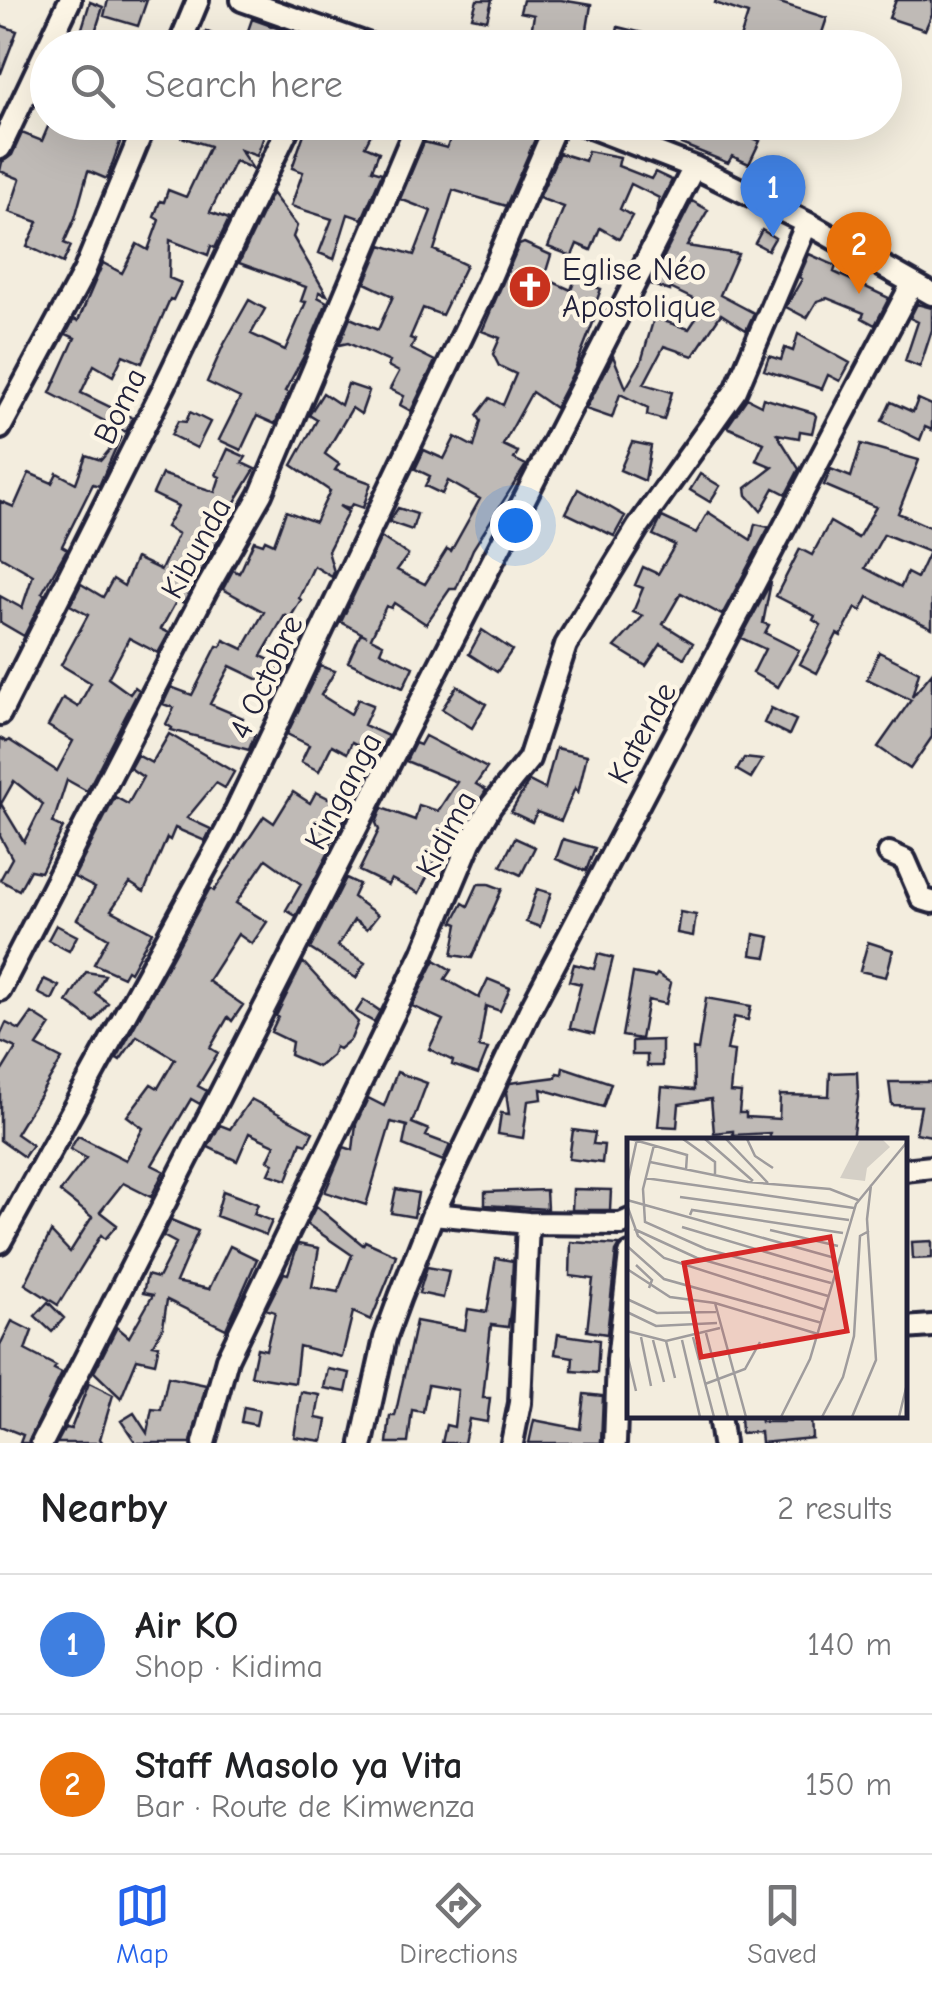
<!DOCTYPE html>
<html lang="en">
<head>
<meta charset="utf-8">
<style>
  body { margin:0; font-family:"Comic Neue",sans-serif; background:#f2f2f2; color:#202124 }
  .you { position:absolute; left:515px; top:525px; width:35px; height:35px; margin:-25px; border:8px solid #fff; border-radius:50%; background:#1a73e8; box-shadow:0 0 0 15px #1a73e833 }
  .badge { display:grid; place-items:center; width:65px; height:65px; border-radius:50%; background:#2563eb; color:#fff; font-size:32px; font-weight:700 }
  .pin { position:absolute; translate:-50% -82px; filter:drop-shadow(0 2px 5px #0008) }
  .pin::after { content:''; position:absolute; top:52px; width:35px; height:30px; background:inherit; clip-path:polygon(0 0,100% 0,50% 100%) }
  .list { margin:0; padding:0; list-style:none }
  h2 { display:flex; justify-content:space-between; align-items:center; height:130px; margin:0; padding:0 40px; font-size:42px }
  h2 small { font-size:32px; font-weight:400; color:#757577 }
  .list li { display:grid; grid-template-columns:65px 1fr auto; gap:30px; align-items:center; box-sizing:border-box; height:140px; padding:0 40px; border-top:2px solid #e0e0e0 }
  .list b { display:block; font-size:38px; white-space:nowrap }
  .list p { margin:0; font-size:32px; white-space:nowrap; color:#757577 }
  .list em { font-size:32px; font-style:normal; color:#757577 }
  .icon { flex:none; width:55px; height:55px; fill:none; stroke:currentColor; stroke-width:2; stroke-linecap:round; stroke-linejoin:round }
  .map { position:relative; flex:none; width:932px; height:1443px; overflow:hidden }
  .search { position:absolute; background:#fff; box-shadow:0 10px 40px #0002; left:30px; right:30px; top:30px; height:110px; display:flex; align-items:center; gap:25px; box-sizing:border-box; padding:0 35px; border-radius:55px; color:#757577; font-size:38px }
  .sheet { height:410px; background:#fff }
  nav { display:flex; justify-content:space-around; align-items:center; box-sizing:border-box; height:140px; border-top:2px solid #e0e0e0; background:#fff; font-size:28px; color:#757577 }
  nav a { display:grid; justify-items:center; gap:5px }
  nav .on { color:#2563eb }
  .map>svg:first-child { display:block }
  .building { fill:#bfbab6; stroke:#22223b; stroke-width:2.5; fill-rule:evenodd }
  .lines { fill:none; stroke-linecap:round; stroke-linejoin:round }
  .minor-casing { stroke:#22223b; stroke-width:28 }
  .minor { stroke:#fcf5e5; stroke-width:20 }
  .labels { text-anchor:middle; dominant-baseline:central; stroke-width:9; stroke-linejoin:round; paint-order:stroke }
  .poi-label { font-size:32px; fill:#22223b; stroke:#fcf5e5; text-anchor:start }
  .street-label { font-size:32px; fill:#22223b; stroke:#fcf5e5 }
  .inset-road { fill:none; stroke:#9f9c9d; stroke-width:2.5 }
  .view { fill:#d62828; fill-opacity:0.15; stroke:#d62828; stroke-width:5 }
  .inset-edge { fill:none; stroke:#22223b; stroke-width:5 }
</style>
</head>
<body>
<div class="map">
<svg width="932" height="1443" viewBox="0 0 932 1443">
  <rect width="100%" height="100%" fill="#f3edde"/>
  <filter id="ink" filterUnits="userSpaceOnUse"><feTurbulence type="fractalNoise" baseFrequency=".01" numOctaves="2"/><feDisplacementMap in="SourceGraphic" scale="20" xChannelSelector="R" yChannelSelector="G"/><feConvolveMatrix kernelMatrix="1 2 1 2 8 2 1 2 1" color-interpolation-filters="sRGB"/></filter>
  <g filter="url(#ink)">
    <path class="building" d="M 108,0 L 147,0 L 138,26 L 104,16 Z
      M 477,0 L 492,0 L 487,20 L 472,17 Z
      M 523,0 L 561,0 L 591,5 L 584,48 L 530,39 L 534,15 L 520,12 Z
      M 716,0 L 771,0 L 827,18 L 817,48 L 787,48 L 766,41 L 764,48 L 737,48 L 748,14 L 715,3 Z
      M 896,0 L 932,0 L 932,14 L 925,30 L 889,18 Z
      M 90,2 L 103,7 L 90,48 L 76,48 Z
      M 252,19 L 294,34 L 289,48 L 242,48 Z
      M 0,25 L 17,31 L 1,73 L 0,73 Z
      M 618,27 L 679,42 L 678,48 L 643,48 L 615,41 Z
      M 206,31 L 241,48 L 198,48 Z
      M 50,122 L 84,122 L 109,132 L 112,126 L 124,131 L 107,179 L 88,171 L 75,218 L 64,243 L 71,246 L 63,263 L 27,246 L 38,222 L 9,212 L 20,179 L 0,171 L 2,162 L 12,155 L 22,133 L 42,141 Z
      M 167,122 L 269,122 L 257,156 L 240,150 L 253,169 L 235,161 L 210,212 L 229,219 L 215,248 L 211,246 L 208,255 L 170,240 L 169,278 L 181,283 L 173,300 L 170,299 L 142,363 L 123,355 L 113,376 L 94,365 L 81,393 L 133,418 L 126,432 L 50,393 L 75,338 L 66,334 L 74,319 L 78,321 L 103,263 L 122,273 L 137,244 L 148,250 L 159,220 L 154,217 L 160,201 L 164,202 L 168,190 L 186,197 L 210,146 L 181,137 Z
      M 308,122 L 377,122 L 365,146 L 379,152 L 372,170 L 382,173 L 362,219 L 348,214 L 334,259 L 319,253 L 332,219 L 291,206 L 303,172 L 292,168 Z
      M 456,122 L 502,122 L 536,137 L 506,206 L 453,190 L 434,250 L 466,265 L 442,315 L 423,308 L 410,338 L 415,340 L 411,349 L 435,361 L 411,411 L 400,405 L 404,396 L 390,389 L 399,372 L 388,366 L 390,362 L 348,343 L 339,345 L 350,318 L 378,330 L 393,296 L 365,283 L 381,245 L 414,255 L 431,211 L 400,199 L 424,142 L 447,148 Z
      M 713,122 L 730,128 L 732,123 L 750,132 L 748,136 L 760,141 L 749,164 L 732,156 L 728,163 L 681,144 L 688,124 L 710,132 Z
      M 588,151 L 620,157 L 618,166 L 651,179 L 655,172 L 672,180 L 656,212 L 659,198 L 631,184 L 620,209 L 632,216 L 619,239 L 600,228 L 591,250 L 577,244 L 572,256 L 548,247 L 564,207 L 539,198 L 559,153 L 585,161 Z
      M 272,193 L 297,226 L 293,237 L 327,295 L 319,292 L 318,297 L 327,302 L 304,356 L 285,391 L 289,393 L 275,424 L 257,416 L 241,450 L 219,440 L 240,398 L 207,382 L 223,346 L 249,300 L 265,309 L 251,334 L 285,350 L 306,302 L 301,301 L 306,287 L 239,263 Z
      M 692,201 L 708,210 L 687,246 L 738,254 L 720,295 L 754,313 L 748,326 L 746,330 L 721,314 L 693,356 L 664,346 L 644,384 L 672,392 L 664,420 L 647,415 L 648,408 L 620,394 L 612,418 L 586,409 L 613,356 L 626,388 L 641,362 L 654,318 L 689,329 L 705,305 L 670,288 L 670,291 L 650,284 Z
      M 762,230 L 775,238 L 768,250 L 755,243 Z
      M 524,243 L 551,255 L 544,278 L 571,290 L 575,279 L 601,289 L 594,308 L 598,310 L 575,369 L 555,408 L 532,392 L 503,445 L 518,452 L 514,459 L 526,465 L 473,549 L 456,589 L 450,589 L 426,624 L 394,603 L 391,608 L 386,606 L 371,638 L 383,644 L 380,651 L 413,667 L 403,688 L 348,662 L 361,633 L 367,636 L 341,622 L 381,537 L 408,555 L 397,570 L 425,584 L 447,549 L 451,551 L 480,499 L 448,481 L 442,494 L 425,486 L 430,476 L 415,469 L 424,450 L 444,459 L 455,437 L 474,447 L 481,421 L 477,415 L 490,398 L 503,405 L 516,374 L 499,366 L 493,354 L 500,338 L 482,331 L 519,245 Z
      M 809,254 L 836,266 L 834,272 L 889,298 L 875,325 L 862,318 L 864,313 L 827,298 L 817,301 L 807,318 L 786,307 L 802,279 L 799,277 Z
      M 917,304 L 932,308 L 932,330 L 920,367 L 905,361 L 918,322 L 910,318 Z
      M 798,334 L 850,363 L 840,381 L 828,375 L 822,389 L 764,370 L 769,356 L 781,360 L 785,348 L 793,351 Z
      M 348,384 L 369,391 L 361,414 L 352,408 L 325,454 L 339,464 L 335,470 L 371,483 L 363,508 L 352,504 L 349,509 L 339,506 L 348,512 L 328,551 L 334,572 L 332,577 L 314,566 L 299,598 L 301,600 L 290,618 L 285,615 L 261,656 L 280,665 L 270,685 L 230,666 L 210,704 L 243,718 L 239,729 L 255,734 L 249,750 L 171,730 L 172,728 L 166,724 L 174,708 L 163,704 L 171,687 L 192,695 L 217,646 L 221,647 L 224,640 L 243,649 L 264,612 L 223,589 L 233,570 L 239,573 L 242,568 L 254,541 L 263,544 L 265,540 L 274,544 L 286,511 L 315,522 L 330,491 L 292,465 L 317,420 L 309,415 L 323,393 L 341,405 Z
      M 747,398 L 761,405 L 763,398 L 814,413 L 816,416 L 812,433 L 800,431 L 799,438 L 777,434 L 799,469 L 786,494 L 774,488 L 761,511 L 747,495 L 746,488 L 773,467 L 756,460 L 764,443 L 727,427 Z
      M 918,399 L 932,405 L 932,430 L 925,427 L 920,440 L 882,421 L 891,402 L 913,412 Z
      M 190,412 L 210,422 L 197,448 L 171,435 L 178,421 L 186,422 Z
      M 121,436 L 99,486 L 93,484 L 62,546 L 67,549 L 42,593 L 45,594 L 24,636 L 0,622 L 0,596 L 22,608 L 33,575 L 0,556 L 0,501 L 14,507 L 29,473 L 52,483 L 57,473 L 76,483 L 86,455 L 101,460 Z
      M 632,442 L 651,446 L 645,481 L 620,470 Z
      M 861,444 L 919,460 L 898,513 L 932,528 L 932,628 L 868,597 L 861,611 L 856,608 L 841,636 L 837,634 L 817,673 L 800,664 L 821,625 L 813,620 L 815,616 L 776,596 L 800,549 L 812,555 L 830,522 L 858,538 L 876,507 L 824,485 L 831,469 L 851,477 ZM 884,534 L 929,552 L 917,578 L 907,573 L 901,587 L 865,568 Z
      M 228,449 L 246,457 L 242,463 L 255,469 L 221,525 L 225,528 L 184,603 L 177,600 L 161,629 L 169,633 L 158,653 L 129,638 L 108,678 L 130,694 L 135,687 L 139,690 L 87,791 L 67,780 L 53,823 L 63,828 L 41,872 L 30,870 L 19,890 L 0,880 L 12,858 L 0,836 L 0,738 L 7,742 L 9,740 L 57,771 L 73,741 L 48,726 L 63,698 L 78,707 L 91,683 L 61,665 L 88,615 L 70,605 L 81,584 L 103,597 L 113,579 L 124,586 L 136,558 L 161,570 L 178,534 L 166,527 L 178,506 L 153,494 L 162,474 L 215,492 L 220,477 L 216,475 ZM 14,781 L 43,804 L 24,842 L 1,804 Z
      M 700,474 L 720,486 L 710,502 L 690,490 Z
      M 578,489 L 625,516 L 614,536 L 566,513 Z
      M 398,508 L 417,514 L 412,530 L 389,522 Z
      M 708,512 L 751,540 L 755,524 L 769,527 L 722,615 L 681,593 L 663,624 L 693,643 L 684,658 L 661,644 L 646,666 L 615,647 L 643,616 L 633,612 L 643,588 L 635,585 L 643,567 L 658,574 L 675,545 L 653,535 L 662,517 L 696,533 Z
      M 771,582 L 763,623 L 769,625 L 765,633 L 799,650 L 778,687 L 753,673 L 765,649 L 741,638 Z
      M 482,630 L 512,650 L 497,672 L 469,654 Z
      M 879,652 L 919,672 L 912,697 L 932,673 L 932,737 L 910,769 L 878,747 L 911,700 L 867,679 Z
      M 320,666 L 335,671 L 321,695 L 351,714 L 358,699 L 373,705 L 364,725 L 388,736 L 378,755 L 352,742 L 347,753 L 332,745 L 319,771 L 301,762 L 309,745 L 287,734 Z
      M 457,686 L 486,704 L 472,728 L 442,709 Z
      M 771,708 L 796,720 L 789,735 L 764,723 Z
      M 169,734 L 234,772 L 225,788 L 216,783 L 187,818 L 211,829 L 205,841 L 175,828 L 170,840 L 167,838 L 144,892 L 130,883 L 111,910 L 152,932 L 130,972 L 127,970 L 123,977 L 94,964 L 108,938 L 77,919 L 95,888 L 74,877 L 115,797 L 128,804 L 143,777 L 130,768 L 137,755 L 152,763 Z
      M 425,736 L 487,768 L 476,784 L 486,790 L 453,848 L 444,844 L 419,893 L 391,879 L 388,885 L 359,871 L 379,830 L 376,823 L 382,808 L 415,820 L 419,805 L 438,811 L 457,782 L 406,761 L 415,743 L 420,745 Z
      M 556,748 L 587,755 L 578,793 L 575,788 L 561,821 L 537,812 L 532,822 L 511,812 L 529,781 L 545,789 Z
      M 744,758 L 762,760 L 751,778 L 737,770 Z
      M 293,792 L 310,803 L 316,792 L 350,809 L 327,849 L 330,850 L 296,916 L 286,910 L 301,884 L 266,859 L 236,903 L 267,922 L 252,944 L 238,934 L 208,981 L 243,1005 L 232,1021 L 228,1017 L 210,1048 L 218,1053 L 198,1086 L 207,1091 L 200,1104 L 191,1099 L 152,1165 L 164,1171 L 151,1197 L 123,1183 L 100,1212 L 117,1225 L 105,1239 L 101,1235 L 58,1305 L 25,1284 L 51,1232 L 70,1252 L 92,1217 L 60,1192 L 86,1158 L 70,1149 L 78,1136 L 126,1160 L 143,1128 L 127,1116 L 151,1084 L 158,1088 L 175,1059 L 137,1036 L 120,1060 L 117,1058 L 210,888 L 214,891 L 264,816 L 274,823 Z
      M 515,838 L 535,847 L 521,875 L 501,866 Z
      M 563,839 L 595,848 L 586,871 L 556,859 Z
      M 346,878 L 359,884 L 353,897 L 378,915 L 367,929 L 354,920 L 338,946 L 365,963 L 356,978 L 310,949 Z
      M 478,884 L 489,884 L 502,889 L 472,958 L 452,955 L 458,924 L 453,922 L 463,903 L 468,906 Z
      M 537,889 L 551,893 L 540,927 L 526,922 Z
      M 680,912 L 696,915 L 693,936 L 677,933 Z
      M 56,925 L 77,936 L 69,951 L 48,940 Z
      M 754,934 L 770,937 L 766,957 L 751,955 Z
      M 868,942 L 893,950 L 886,977 L 860,971 Z
      M 598,954 L 613,958 L 594,1034 L 570,1028 L 581,984 L 569,981 L 574,964 L 594,969 Z
      M 435,960 L 451,970 L 445,979 L 479,998 L 488,979 L 510,988 L 500,1011 L 486,1006 L 479,1047 L 488,1049 L 478,1074 L 452,1065 L 453,1061 L 429,1049 L 443,1020 L 412,1006 Z
      M 303,962 L 358,1022 L 351,1039 L 339,1049 L 335,1047 L 332,1055 L 318,1067 L 290,1055 L 292,1042 L 271,1032 L 278,1017 L 276,1016 Z
      M 86,972 L 105,975 L 95,993 L 108,1003 L 94,1022 L 67,1002 Z
      M 633,973 L 655,977 L 657,974 L 671,983 L 666,1004 L 648,1000 L 641,1039 L 622,1036 Z
      M 44,979 L 59,986 L 52,1000 L 38,993 Z
      M 706,998 L 751,1006 L 748,1020 L 734,1017 L 727,1050 L 734,1051 L 730,1092 L 741,1093 L 739,1113 L 746,1113 L 746,1117 L 779,1119 L 780,1095 L 829,1096 L 830,1073 L 857,1072 L 858,1097 L 852,1140 L 770,1140 L 770,1133 L 733,1135 L 733,1131 L 714,1133 L 711,1099 L 679,1104 L 677,1127 L 658,1126 L 662,1087 L 694,1090 L 693,1049 L 698,1050 Z
      M 364,1000 L 380,1011 L 374,1022 L 356,1012 Z
      M 32,1013 L 51,1025 L 37,1046 L 62,1059 L 16,1134 L 32,1145 L 24,1157 L 0,1140 L 0,1074 L 16,1048 L 0,1041 L 0,1036 L 6,1023 L 20,1030 Z
      M 662,1040 L 662,1066 L 647,1066 L 647,1055 L 632,1055 L 632,1041 Z
      M 563,1067 L 611,1083 L 603,1107 L 541,1089 L 542,1099 L 528,1101 L 523,1138 L 498,1134 L 501,1113 L 509,1114 L 506,1092 L 510,1083 L 556,1077 L 557,1073 L 562,1074 Z
      M 397,1072 L 427,1083 L 412,1123 L 429,1130 L 426,1136 L 450,1145 L 443,1161 L 403,1145 L 407,1126 L 391,1122 L 366,1205 L 325,1192 L 344,1147 L 353,1150 L 356,1124 L 368,1098 L 384,1106 Z
      M 889,1082 L 932,1082 L 931,1136 L 916,1133 L 921,1106 L 892,1105 Z
      M 251,1099 L 313,1132 L 307,1144 L 301,1142 L 287,1180 L 269,1174 L 274,1163 L 268,1160 L 275,1145 L 249,1133 L 237,1161 L 208,1147 L 220,1125 L 230,1129 Z
      M 573,1130 L 595,1133 L 593,1144 L 604,1145 L 602,1163 L 569,1159 Z
      M 396,1189 L 418,1193 L 414,1217 L 391,1213 Z
      M 573,1189 L 611,1190 L 610,1210 L 572,1210 Z
      M 546,1190 L 547,1209 L 485,1205 L 485,1192 Z
      M 223,1191 L 258,1204 L 254,1214 L 272,1221 L 266,1235 L 216,1216 Z
      M 316,1206 L 363,1245 L 365,1241 L 396,1255 L 388,1279 L 371,1320 L 353,1312 L 342,1357 L 299,1346 L 295,1383 L 251,1376 L 257,1348 L 266,1350 L 275,1312 L 266,1309 L 284,1273 L 288,1274 L 298,1244 L 319,1248 L 312,1287 L 338,1292 L 352,1255 L 307,1224 Z
      M 171,1220 L 198,1231 L 176,1282 L 209,1289 L 230,1246 L 257,1259 L 226,1329 L 167,1300 L 163,1327 L 153,1344 L 159,1345 L 155,1363 L 137,1359 L 121,1398 L 94,1372 L 117,1327 L 129,1337 L 153,1295 L 143,1293 L 147,1275 L 158,1278 L 176,1243 L 163,1236 Z
      M 932,1241 L 932,1258 L 913,1259 L 912,1242 Z
      M 571,1242 L 620,1245 L 616,1252 L 607,1334 L 587,1331 L 593,1279 L 570,1276 Z
      M 496,1258 L 513,1261 L 511,1306 L 508,1327 L 491,1325 L 483,1398 L 490,1398 L 487,1422 L 469,1419 L 464,1443 L 442,1443 L 446,1425 L 454,1427 L 458,1390 L 428,1385 L 423,1412 L 412,1410 L 408,1443 L 387,1443 L 390,1416 L 395,1416 L 416,1321 L 465,1330 L 468,1309 L 487,1312 Z
      M 427,1267 L 449,1271 L 443,1298 L 419,1293 Z
      M 48,1302 L 64,1318 L 52,1332 L 35,1316 Z
      M 12,1321 L 32,1331 L 25,1350 L 56,1366 L 54,1369 L 62,1373 L 28,1443 L 20,1443 L 23,1435 L 0,1426 L 0,1345 Z
      M 558,1334 L 599,1340 L 597,1373 L 572,1371 L 573,1357 L 555,1354 Z
      M 328,1369 L 350,1373 L 346,1392 L 324,1388 Z
      M 168,1377 L 206,1385 L 191,1443 L 136,1443 L 121,1421 L 134,1413 L 147,1433 L 152,1409 L 161,1410 Z
      M 89,1383 L 113,1395 L 100,1439 L 103,1443 L 57,1443 L 65,1428 L 71,1429 Z
      M 301,1392 L 320,1395 L 316,1418 L 327,1420 L 323,1441 L 294,1437 Z
      M 584,1394 L 603,1396 L 601,1443 L 529,1443 L 534,1420 L 580,1429 Z
      M 244,1407 L 259,1410 L 256,1425 L 241,1422 Z
      M 740,1416 L 760,1416 L 761,1422 L 790,1422 L 790,1416 L 811,1416 L 812,1438 L 761,1443 L 760,1432 L 741,1433 Z"/>
    <g class="lines">
      <g class="minor-casing">
        <path id="minor" d="M 242,0 L 378,48
          M 178,48 L 198,0
          M 577,122 L 694,167 L 807,223 L 932,294
          M 0,148 L 70,0
          M 0,428 L 84,272 L 146,122
          M 0,714 L 165,385 L 291,122
          M 889,853 L 905,860 L 922,899 L 932,902
          M 0,990 L 206,590 L 261,494 L 418,122
          M 904,1170 L 932,1167
          M 433,1214 L 528,1223 L 621,1224 L 630,1220
          M 0,1242 L 226,831 L 488,282 L 557,122
          M 904,1328 L 932,1326
          M 719,1416 L 723,1443
          M 42,1443 L 694,167
          M 204,1443 L 227,1359 L 423,953 L 470,842 L 491,806 L 529,759 L 566,645 L 638,527 L 736,390 L 807,223
          M 362,1443 L 385,1338 L 400,1297 L 433,1214 L 530,1010 L 912,284
          M 512,1443 L 520,1403 L 528,1223
          M 615,1443 L 618,1360 L 630,1254"/>
      </g>
      <use href="#minor" class="minor"/>
    </g>
  </g>
  <defs>
    <g id="church-disc" transform="scale(2.25)"><circle r="9.5" fill="#c8321e" stroke="#fcf5e5"/><path d="M-1.2-6h2.4v3.5h3.3v2.4h-3.3V6h-2.4V-.1h-3.3v-2.4h3.3Z" fill="#fff"/></g>
  </defs>
  <g fill-rule="evenodd">
    <use href="#church-disc" x="530" y="287"/>
  </g>
  <g class="labels">
    <g class="poi-label">
      <text x="562" y="269">Eglise Néo<tspan x="562" dy="37">Apostolique</tspan></text>
    </g>
    <g class="street-label">
      <text transform="translate(120 406) rotate(-64)">Boma</text>
      <text transform="translate(196 548) rotate(-61)">Kibunda</text>
      <text transform="translate(266 677) rotate(-65)">4 Octobre</text>
      <text transform="translate(642 733) rotate(-62)">Katende</text>
      <text transform="translate(343 791) rotate(-62)">Kinganga</text>
      <text transform="translate(446 834) rotate(-62)">Kidima</text>
    </g>
  </g>
  <g transform="translate(627 1138)">
    <rect width="280" height="280" fill="#f3edde"/>
    <path d="M 233,1 L 255,1 L 263,9 L 240,30 L 238,43 L 213,40 Z" fill="#d4cfc6"/>
    <path class="inset-road" d="M 4,1 L 60,17 L 59,32M 56,1 L 88,24 L 88,36M 78,1 L 126,43M 99,1 L 141,45M 120,1 L 128,18 L 146,30M 27,7 L 16,51 L 18,84 L 79,111 L 204,145M 23,24 L 121,44 L 203,51 L 231,62M 18,40 L 227,70M 0,47 L 10,1M 53,59 L 222,82M 0,62 L 208,120M 0,67 L 11,98 L 37,120 L 199,172M 63,77 L 65,72 L 216,95M 55,89 L 206,134M 7,91 L 70,120 L 201,158M 143,92 L 211,108M 0,108 L 37,141 L 195,185M 9,127 L 25,142 L 22,150M 0,131 L 43,159 L 88,165 L 191,196M 0,161 L 30,175 L 89,174M 88,165 L 119,279M 0,174 L 29,188 L 90,185M 0,193 L 39,203 L 93,190M 79,195 L 101,279M 14,199 L 24,248M 66,199 L 87,279M 26,202 L 37,244M 55,202 L 73,279M 39,203 L 48,240M 0,215 L 9,253M 78,246 L 118,231 L 133,204M 154,279 L 183,221 L 229,66 L 280,4M 195,279 L 216,239 L 227,198 L 233,98 L 242,93M 225,279 L 249,222 L 240,81 L 244,47M 272,279 L 280,246"/>
    <path class="view" d="M 203,99 L 220,193 L 74,219 L 57,125 Z"/>
    <rect width="280" height="280" class="inset-edge"/>
  </g>
</svg>
<div class="you"></div>
<div class="pin badge" style="left:773px;top:237px;background:#3f7fe0">1</div>
<div class="pin badge" style="left:859px;top:294px;background:#e8710a">2</div>
<div class="search"><svg class="icon" aria-label="search" viewBox="0 0 24 24"><circle cx="10" cy="10" r="6"/><path d="M15 15l6 6"/></svg>Search here</div>
</div>
<section class="sheet">
<h2>Nearby<small>2 results</small></h2>
<ul class="list">
<li><span class="badge" style="background:#3f7fe0">1</span><div><b>Air KO</b><p>Shop · Kidima</p></div><em>140 m</em></li>
<li><span class="badge" style="background:#e8710a">2</span><div><b>Staff Masolo ya Vita</b><p>Bar · Route de Kimwenza</p></div><em>150 m</em></li>
</ul>
</section>
<nav>
<a class="on"><svg class="icon" aria-label="map" viewBox="0 0 24 24"><path d="M3 6l6-2 6 2 6-2v14l-6 2-6-2-6 2zM9 4v14M15 6v14"/></svg>Map</a>
<a><svg class="icon" aria-label="directions" viewBox="0 0 24 24"><path d="M12 3l9 9-9 9-9-9zM9 14v-3h6M13 9l2 2-2 2"/></svg>Directions</a>
<a><svg class="icon" aria-label="saved" viewBox="0 0 24 24"><path d="M7 4h10v16l-5-4-5 4z"/></svg>Saved</a>
</nav>
</body>
</html>
